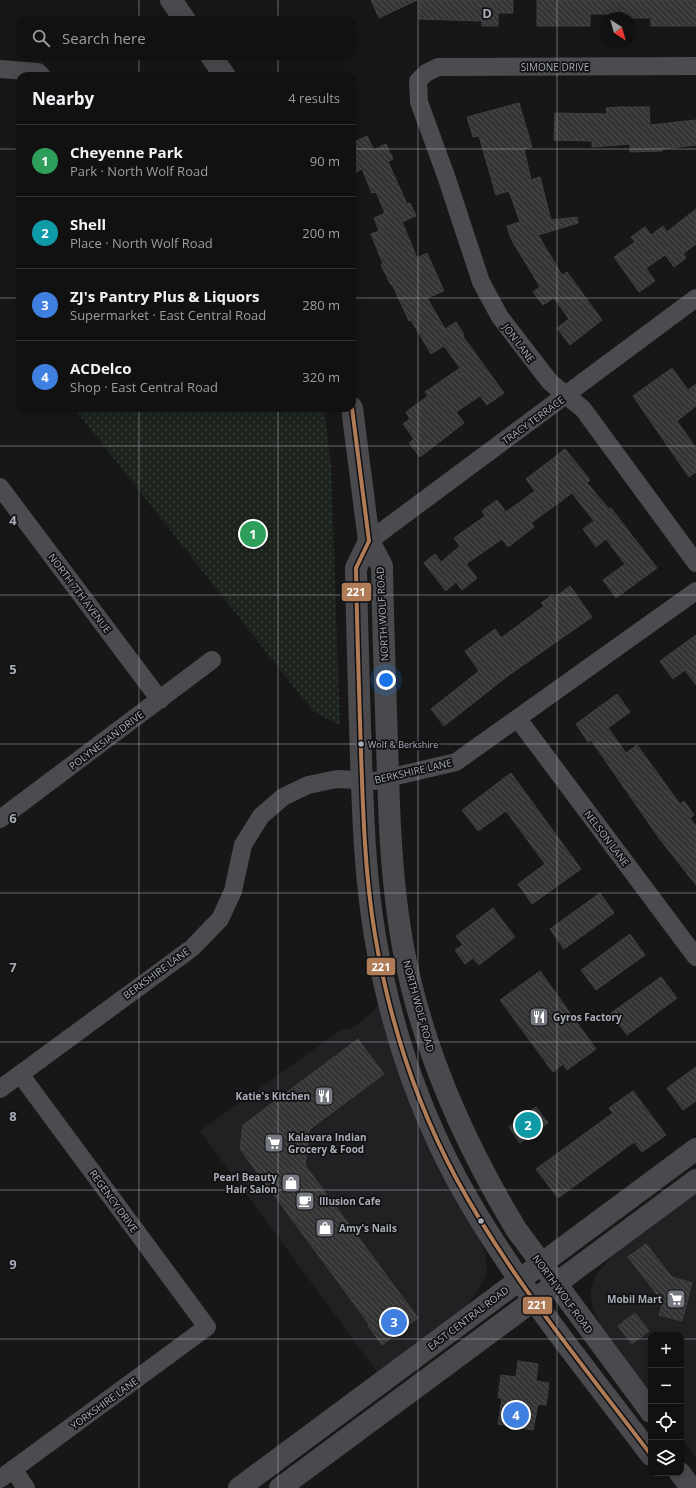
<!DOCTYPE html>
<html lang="en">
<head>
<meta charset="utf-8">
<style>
  body { margin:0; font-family:"Open Sans",sans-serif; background:#1e1f1f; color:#f1f3f6 }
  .controls { position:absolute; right:12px; bottom:12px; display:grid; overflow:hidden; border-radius:8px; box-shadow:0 2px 10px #0003 }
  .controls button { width:36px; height:36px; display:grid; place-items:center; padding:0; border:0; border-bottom:1px solid #303131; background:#111; color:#f1f3f6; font:20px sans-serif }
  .compass { position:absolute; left:600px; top:12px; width:36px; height:36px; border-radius:50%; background:#111; box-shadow:0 2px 10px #0003; rotate:143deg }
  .you { position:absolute; left:386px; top:680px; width:14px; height:14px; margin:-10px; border:3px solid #fff; border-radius:50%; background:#1a73e8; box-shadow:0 0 0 6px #1a73e833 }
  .badge { display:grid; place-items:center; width:26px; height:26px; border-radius:50%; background:#757880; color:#fff; font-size:13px; font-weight:700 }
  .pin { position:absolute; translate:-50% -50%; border:2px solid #fff; box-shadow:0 1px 4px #0006 }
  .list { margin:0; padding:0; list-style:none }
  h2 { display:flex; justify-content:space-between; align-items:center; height:52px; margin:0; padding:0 16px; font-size:17px }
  h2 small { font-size:13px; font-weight:400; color:#9c9d9f }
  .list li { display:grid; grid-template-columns:26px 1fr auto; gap:12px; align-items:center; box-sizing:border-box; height:72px; padding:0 16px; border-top:1px solid #303131 }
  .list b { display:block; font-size:15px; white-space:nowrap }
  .list p { margin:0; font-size:13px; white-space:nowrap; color:#9c9d9f }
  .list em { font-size:13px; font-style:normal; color:#9c9d9f }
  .icon { flex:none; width:22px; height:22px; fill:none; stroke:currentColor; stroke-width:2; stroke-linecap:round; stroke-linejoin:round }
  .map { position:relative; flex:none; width:696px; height:1488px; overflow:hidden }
  .search { position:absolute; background:#111; box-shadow:0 2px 10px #0003; left:16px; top:16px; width:340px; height:44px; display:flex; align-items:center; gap:10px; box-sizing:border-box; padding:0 14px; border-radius:12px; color:#9c9d9f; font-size:15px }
  .panel { position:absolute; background:#111; box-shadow:0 2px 10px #0003; left:16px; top:72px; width:340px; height:340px; border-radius:12px }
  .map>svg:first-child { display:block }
  .built { fill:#212123 }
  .grass { fill:url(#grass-dots) }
  .building { fill:url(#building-back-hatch); stroke:#3f4043 }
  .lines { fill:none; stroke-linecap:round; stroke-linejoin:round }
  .street { stroke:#4b4c50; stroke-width:18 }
  .secondary { stroke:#4a4a4e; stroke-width:22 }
  .bus-1-casing { stroke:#111113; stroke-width:7 }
  .bus-1 { stroke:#b07c57; stroke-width:4 }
  .grid { fill:none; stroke:#a8adb8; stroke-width:1; stroke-opacity:0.55 }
  .bus-dot { fill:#a8adb8; stroke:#111113; stroke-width:1.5 }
  .labels { text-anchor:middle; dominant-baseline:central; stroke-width:3.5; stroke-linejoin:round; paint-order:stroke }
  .bus-label { font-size:9px; fill:#a8adb8; stroke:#111113; text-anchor:start }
  .street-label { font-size:10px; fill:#a8adb8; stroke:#111113 }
  .poi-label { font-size:10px; font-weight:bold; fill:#a8adb8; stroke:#111113; text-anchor:start }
  .grid-label { font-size:13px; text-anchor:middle; font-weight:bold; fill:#a8adb8; stroke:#111113; stroke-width:3.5; stroke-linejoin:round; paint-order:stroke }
  .line-badge { stroke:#111113; stroke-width:1.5 }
  .badge-label { font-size:11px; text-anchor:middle; font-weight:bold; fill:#fff }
</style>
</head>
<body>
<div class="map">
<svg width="696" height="1488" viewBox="0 0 696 1488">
  <defs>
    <pattern id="grass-dots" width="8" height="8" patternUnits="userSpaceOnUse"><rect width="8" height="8" fill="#1d241e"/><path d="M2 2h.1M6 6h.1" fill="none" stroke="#3b413d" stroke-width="1.8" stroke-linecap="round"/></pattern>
    <pattern id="building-back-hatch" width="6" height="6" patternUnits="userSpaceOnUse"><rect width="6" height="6" fill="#353536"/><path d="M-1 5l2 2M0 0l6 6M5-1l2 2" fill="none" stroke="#4f5051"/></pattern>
  </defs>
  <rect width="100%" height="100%" fill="#171717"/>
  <path class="built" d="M 378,1003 L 485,1252 L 487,1269 L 486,1275 L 476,1294 L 466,1306 L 377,1372 L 200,1131 L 342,1029 L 348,1029 L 355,1026 L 375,1010 Z
    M 696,1192 L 696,1457 L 681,1437 L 681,1335 L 651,1335 L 651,1397 L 603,1331 L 594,1311 L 590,1296 L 592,1284 L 596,1275 L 614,1254 Z"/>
  <path class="grass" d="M 74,408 L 324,408 L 331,466 L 340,726 L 312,710 Z"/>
  <path class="building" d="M 371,0 L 417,0 L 379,18 Z
    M 419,0 L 513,0 L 513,13 L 498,13 L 498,26 L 482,26 L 482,21 L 419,19 Z
    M 537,0 L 696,0 L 696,26 L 651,26 L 651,18 L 613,18 L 613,14 L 590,14 L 590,26 L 537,26 Z
    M 519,103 L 532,147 L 524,149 L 531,180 L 540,177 L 551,220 L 577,217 L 578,223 L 538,235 L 562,275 L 567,272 L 602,320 L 570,345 L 557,328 L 569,319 L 554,298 L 543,305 L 533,292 L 540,287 L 511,239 L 507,226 L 520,222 L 509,191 L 496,195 L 479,136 L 473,137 L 467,117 Z
    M 620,107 L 649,107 L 650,125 L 696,120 L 696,145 L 662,149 L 662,151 L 630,152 L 630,144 L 592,147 L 592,141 L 554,140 L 555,113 L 607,114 L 606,108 Z
    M 367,136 L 374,150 L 386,144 L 393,159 L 388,162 L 407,204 L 410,203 L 416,216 L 402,222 L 417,258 L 427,253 L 444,291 L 427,298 L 445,329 L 456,322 L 464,335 L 462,335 L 504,393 L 487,405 L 480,396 L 456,412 L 464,423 L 420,457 L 409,443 L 414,439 L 403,424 L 410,419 L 406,412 L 428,396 L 425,392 L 460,368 L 444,346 L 431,354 L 411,320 L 409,321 L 392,284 L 391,285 L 381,265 L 383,264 L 371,234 L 379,231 L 374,218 L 385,213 L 376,192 L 372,193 L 362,169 L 356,172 L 352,162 L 352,143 Z
    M 696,209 L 696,244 L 683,254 L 686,258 L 674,267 L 665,255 L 646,268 L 655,281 L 639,292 L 614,257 L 635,242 L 631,237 L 645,227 L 651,235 L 663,226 L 667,232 Z
    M 672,368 L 688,390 L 696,384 L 696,406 L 677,421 L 696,448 L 696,472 L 689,477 L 633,396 Z
    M 565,449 L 590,480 L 587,483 L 609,509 L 611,508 L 657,568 L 616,598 L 603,580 L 625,564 L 606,539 L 596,547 L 583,529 L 594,521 L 572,493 L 531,523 L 534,527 L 508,547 L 502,539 L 466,564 L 477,578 L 462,590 L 456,582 L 446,591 L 424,563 L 435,554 L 441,562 L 460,546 L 454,538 L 485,516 L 482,511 L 497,500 L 506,512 L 535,491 L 526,479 Z
    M 570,586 L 592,617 L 509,675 L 444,726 L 431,709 L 479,671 L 465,651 L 495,629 L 501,638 L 544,606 L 541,603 L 552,595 L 554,598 Z
    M 696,635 L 696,685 L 685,670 L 673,679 L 660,661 Z
    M 617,694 L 630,712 L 608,728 L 626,753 L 637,745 L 680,804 L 684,801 L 694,815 L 690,818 L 696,826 L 696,885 L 659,838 L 591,740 L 588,742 L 576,724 Z
    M 511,773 L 581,869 L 532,904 L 518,884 L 545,864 L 506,811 L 478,831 L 462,810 Z
    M 600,893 L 614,913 L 564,949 L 550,929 Z
    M 493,908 L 515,937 L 479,965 L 473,958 L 465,964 L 455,950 L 463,945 L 456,936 Z
    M 630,934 L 645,955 L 596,990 L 581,970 Z
    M 540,971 L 596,1049 L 567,1070 L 563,1064 L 553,1072 L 500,1000 Z
    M 661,977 L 677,998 L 627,1035 L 611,1013 Z
    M 358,1039 L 384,1074 L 310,1129 L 305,1165 L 418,1318 L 382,1345 L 368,1326 L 369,1324 L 240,1149 L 243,1125 Z
    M 696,1067 L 696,1101 L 683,1110 L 667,1088 Z
    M 633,1091 L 666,1135 L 642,1152 L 634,1142 L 558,1198 L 536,1169 L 613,1113 L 609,1108 Z
    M 536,1107 L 548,1123 L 520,1143 L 509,1127 Z
    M 646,1244 L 672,1277 L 692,1283 L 682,1321 L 659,1315 L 663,1302 L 628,1257 Z
    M 635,1313 L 649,1331 L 632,1344 L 618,1326 Z
    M 518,1361 L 538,1364 L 536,1381 L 549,1383 L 546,1405 L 538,1404 L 533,1430 L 498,1424 L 502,1398 L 498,1398 L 501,1375 L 516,1377 Z"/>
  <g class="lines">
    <path class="street" d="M 696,66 L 438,67 L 426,73 L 418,81 L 419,102 L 446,176 L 481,282 L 500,317 L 550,382 L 583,409 L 696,563
      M 0,69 L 38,72 L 42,76
      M 0,487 L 160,700
      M 369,541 L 696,298
      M 518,719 L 696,957
      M 0,819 L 212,660
      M 0,1089 L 192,948 L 220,919 L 233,891 L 243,845 L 261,816 L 283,797 L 308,785 L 337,779 L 375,781 L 456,762 L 696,591
      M 13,1469 L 26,1488
      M 0,1479 L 207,1327 L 20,1074"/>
    <path class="secondary" d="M 171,0 L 185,20
      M 211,56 L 225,76
      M 352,408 L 369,541 L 382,566 C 383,625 385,683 387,742 C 389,816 391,890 406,962 C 426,1058 466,1146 516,1229 L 651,1412
      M 369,541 L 356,568 C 357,631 359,694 361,757 C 363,817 365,877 375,936 C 389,1019 416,1103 456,1178 C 509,1276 584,1366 651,1455
      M 680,1473 L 691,1488
      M 239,1488 L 696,1149
      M 280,1488 L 696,1180"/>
    <g class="bus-1-casing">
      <path id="bus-1" d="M 352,408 L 369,541 L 356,568 C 357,629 359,691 361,752 C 363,813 365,875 375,935 C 389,1019 416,1103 456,1178 C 510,1278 583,1365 651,1455"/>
    </g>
    <use href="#bus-1" class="bus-1"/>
  </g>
  <path class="grid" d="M 139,0 L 139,20M 278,0 L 278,20M 418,0 L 418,1488M 557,0 L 557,1488M 139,56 L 139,76M 278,56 L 278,76M 0,149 L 20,149M 352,149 L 696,149M 0,298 L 20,298M 352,298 L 696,298M 139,408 L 139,1488M 278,408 L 278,1488M 0,446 L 696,446M 0,595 L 696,595M 0,744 L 696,744M 0,893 L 696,893M 0,1042 L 696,1042M 0,1190 L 696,1190M 0,1339 L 651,1339M 681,1339 L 696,1339"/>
  <defs>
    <g id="restaurant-square" transform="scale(1)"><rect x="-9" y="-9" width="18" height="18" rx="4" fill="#757880" stroke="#111113"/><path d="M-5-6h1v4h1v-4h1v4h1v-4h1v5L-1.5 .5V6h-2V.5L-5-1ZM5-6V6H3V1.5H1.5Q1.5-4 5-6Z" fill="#fff"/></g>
    <g id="supermarket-square" transform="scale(1)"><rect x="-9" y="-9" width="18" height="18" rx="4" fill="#757880" stroke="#111113"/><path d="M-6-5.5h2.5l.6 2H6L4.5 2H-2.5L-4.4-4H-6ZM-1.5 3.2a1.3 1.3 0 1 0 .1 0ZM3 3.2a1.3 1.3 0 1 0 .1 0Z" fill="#fff"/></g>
    <g id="shop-square" transform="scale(1)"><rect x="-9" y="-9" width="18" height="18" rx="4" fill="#757880" stroke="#111113"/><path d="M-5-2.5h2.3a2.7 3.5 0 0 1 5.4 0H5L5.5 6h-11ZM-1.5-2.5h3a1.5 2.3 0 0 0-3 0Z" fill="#fff"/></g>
    <g id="cafe-square" transform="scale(1)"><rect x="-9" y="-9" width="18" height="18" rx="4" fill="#757880" stroke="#111113"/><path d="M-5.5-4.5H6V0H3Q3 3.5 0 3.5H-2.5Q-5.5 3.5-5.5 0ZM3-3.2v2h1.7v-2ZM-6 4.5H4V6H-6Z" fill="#fff"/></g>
  </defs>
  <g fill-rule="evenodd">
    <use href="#restaurant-square" x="539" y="1017"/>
    <use href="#restaurant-square" x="324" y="1096"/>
    <use href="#supermarket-square" x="274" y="1143"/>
    <use href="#shop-square" x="291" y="1183"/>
    <use href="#cafe-square" x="305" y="1201"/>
    <use href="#shop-square" x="325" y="1228"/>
    <use href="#supermarket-square" x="676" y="1299"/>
  </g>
  <g class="bus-dot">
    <circle cx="361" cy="744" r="3.5"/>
    <circle cx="481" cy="1221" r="3.5"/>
  </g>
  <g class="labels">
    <g class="bus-label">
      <text x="368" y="744">Wolf &amp; Berkshire</text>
    </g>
    <g class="street-label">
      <text x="555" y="67">SIMONE DRIVE</text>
      <text transform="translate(519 343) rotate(53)">JON LANE</text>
      <text transform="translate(533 420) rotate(-36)">TRACY TERRACE</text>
      <text transform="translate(80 593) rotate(53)">NORTH 7TH AVENUE</text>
      <text transform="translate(382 614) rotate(-93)">NORTH WOLF ROAD</text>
      <text transform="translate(106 740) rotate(-37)">POLYNESIAN DRIVE</text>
      <text transform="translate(413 771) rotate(-13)">BERKSHIRE LANE</text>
      <text transform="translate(607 838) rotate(53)">NELSON LANE</text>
      <text transform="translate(156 973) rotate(-36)">BERKSHIRE LANE</text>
      <text transform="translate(419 1006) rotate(75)">NORTH WOLF ROAD</text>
      <text transform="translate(114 1201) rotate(54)">REGENCY DRIVE</text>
      <text transform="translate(563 1294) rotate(54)">NORTH WOLF ROAD</text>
      <text transform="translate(468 1318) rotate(-37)">EAST CENTRAL ROAD</text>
      <text transform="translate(104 1403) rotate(-36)">YORKSHIRE LANE</text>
    </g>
    <g class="poi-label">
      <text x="553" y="1017">Gyros Factory</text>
      <text x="310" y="1096" text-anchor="end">Katie's Kitchen</text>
      <text x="288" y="1137">Kalavara Indian<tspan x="288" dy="12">Grocery &amp; Food</tspan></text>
      <text x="277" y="1177" text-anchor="end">Pearl Beauty<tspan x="277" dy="12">Hair Salon</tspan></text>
      <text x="319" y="1201">Illusion Cafe</text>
      <text x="339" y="1228">Amy's Nails</text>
      <text x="662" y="1299" text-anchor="end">Mobil Mart</text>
    </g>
  </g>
  <g class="grid-label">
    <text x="487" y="18">D</text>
    <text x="13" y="525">4</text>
    <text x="13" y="674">5</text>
    <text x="13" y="823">6</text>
    <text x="13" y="972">7</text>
    <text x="13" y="1121">8</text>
    <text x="13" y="1269">9</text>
  </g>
  <g class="line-badge">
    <rect x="341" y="582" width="31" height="20" rx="4" fill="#b07c57"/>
    <rect x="366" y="957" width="30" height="19" rx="4" fill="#b07c57"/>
    <rect x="522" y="1296" width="31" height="19" rx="4" fill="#b07c57"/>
  </g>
  <g class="badge-label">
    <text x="356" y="596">221</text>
    <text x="381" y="971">221</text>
    <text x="537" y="1309">221</text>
  </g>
</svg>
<div class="controls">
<button>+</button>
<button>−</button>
<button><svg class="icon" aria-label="locate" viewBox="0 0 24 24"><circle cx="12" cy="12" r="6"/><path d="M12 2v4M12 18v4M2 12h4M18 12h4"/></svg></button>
<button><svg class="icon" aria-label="layers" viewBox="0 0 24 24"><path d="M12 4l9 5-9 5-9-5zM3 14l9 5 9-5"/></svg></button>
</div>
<svg class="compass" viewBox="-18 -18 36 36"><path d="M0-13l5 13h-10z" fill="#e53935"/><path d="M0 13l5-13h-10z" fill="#9c9d9f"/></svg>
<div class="you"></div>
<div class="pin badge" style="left:253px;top:534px;background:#2e9e5b">1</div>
<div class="pin badge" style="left:528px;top:1125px;background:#0f9aa8">2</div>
<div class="pin badge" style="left:394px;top:1322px;background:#3f7fe0">3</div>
<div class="pin badge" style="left:516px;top:1415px;background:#3f7fe0">4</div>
<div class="search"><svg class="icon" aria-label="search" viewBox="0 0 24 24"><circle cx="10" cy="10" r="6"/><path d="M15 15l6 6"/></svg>Search here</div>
<section class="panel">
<h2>Nearby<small>4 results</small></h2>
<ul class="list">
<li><span class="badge" style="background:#2e9e5b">1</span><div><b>Cheyenne Park</b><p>Park · North Wolf Road</p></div><em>90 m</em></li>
<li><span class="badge" style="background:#0f9aa8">2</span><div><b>Shell</b><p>Place · North Wolf Road</p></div><em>200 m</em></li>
<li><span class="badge" style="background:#3f7fe0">3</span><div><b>ZJ's Pantry Plus &amp; Liquors</b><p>Supermarket · East Central Road</p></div><em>280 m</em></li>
<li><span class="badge" style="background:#3f7fe0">4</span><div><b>ACDelco</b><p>Shop · East Central Road</p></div><em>320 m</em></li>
</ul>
</section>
</div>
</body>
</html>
